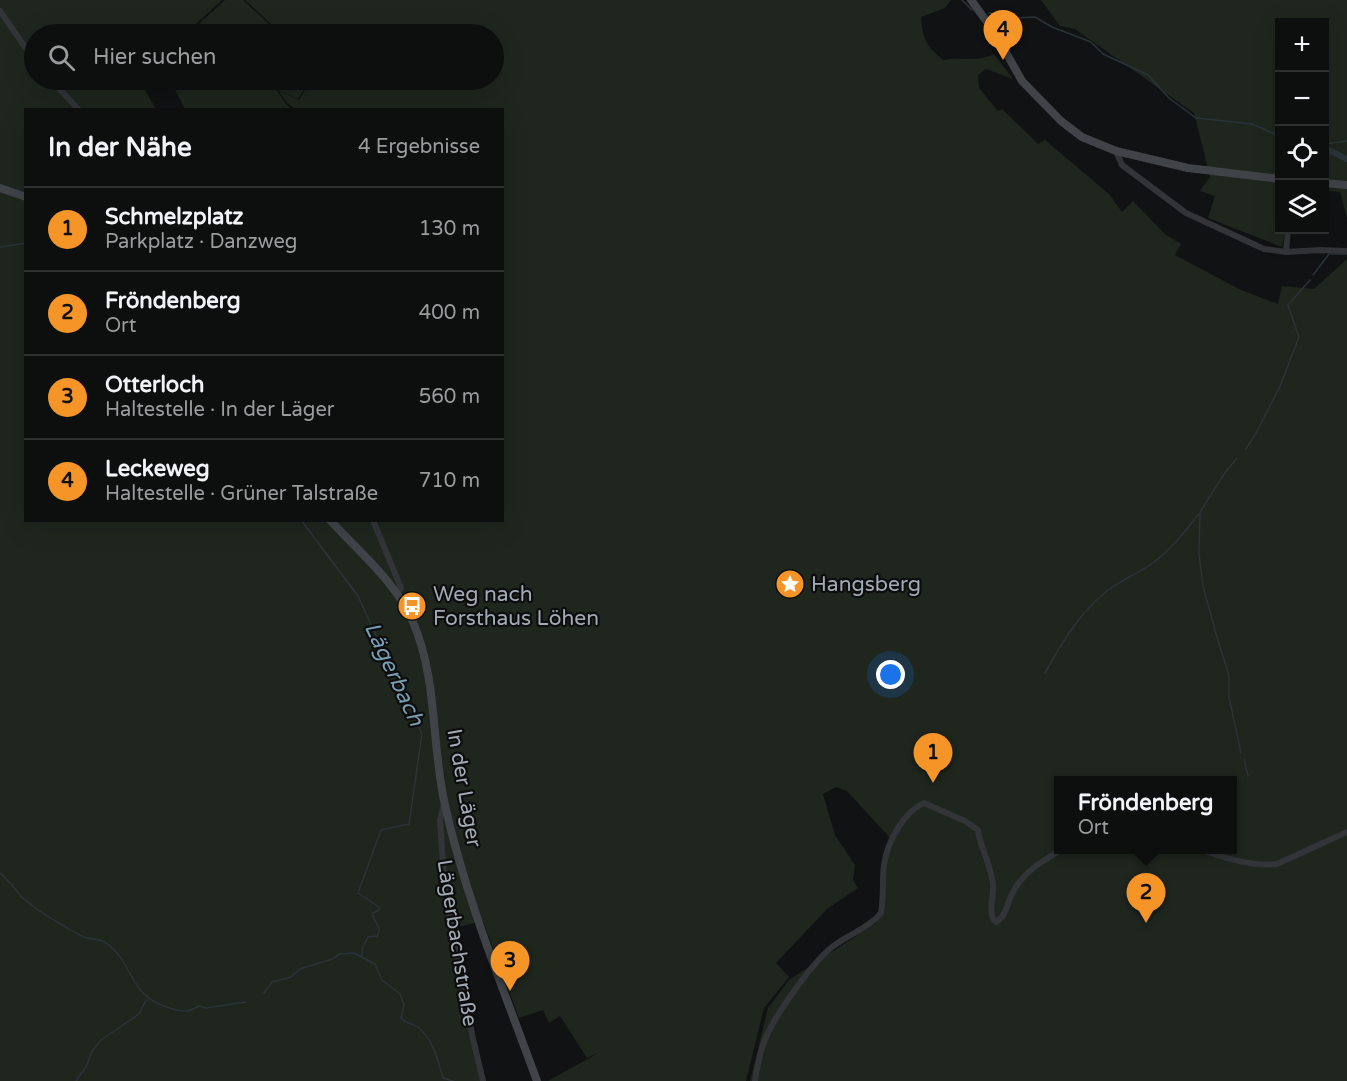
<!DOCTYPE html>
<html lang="de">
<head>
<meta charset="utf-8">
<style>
  body { margin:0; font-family:"Varela Round",sans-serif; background:#1b1c1c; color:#f1f3f6 }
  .controls { position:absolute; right:18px; top:18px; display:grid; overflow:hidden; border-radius:0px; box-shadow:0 6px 24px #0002 }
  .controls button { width:54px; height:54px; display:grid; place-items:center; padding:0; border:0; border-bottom:2px solid #2d2e2e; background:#0d0e0e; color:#f1f3f6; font:30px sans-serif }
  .you { position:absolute; left:891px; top:675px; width:21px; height:21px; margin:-15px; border:4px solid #fff; border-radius:50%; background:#1a73e8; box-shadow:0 0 0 9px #1a73e833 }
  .badge { display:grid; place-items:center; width:39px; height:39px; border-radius:50%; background:#f59427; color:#111; font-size:20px; font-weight:700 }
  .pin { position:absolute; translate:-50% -50px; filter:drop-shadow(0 2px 3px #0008) }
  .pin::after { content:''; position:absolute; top:32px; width:21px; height:18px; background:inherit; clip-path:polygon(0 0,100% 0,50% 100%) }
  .popup { position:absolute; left:1054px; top:776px; width:183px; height:78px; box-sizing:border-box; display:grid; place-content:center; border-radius:0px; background:#0d0e0e; filter:drop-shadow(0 2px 4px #0005); font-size:20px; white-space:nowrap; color:#9a9c9e }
  .popup b { font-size:22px; color:#f1f3f6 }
  .popup::after { content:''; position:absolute; left:50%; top:100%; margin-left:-12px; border:12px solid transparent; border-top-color:#0d0e0e }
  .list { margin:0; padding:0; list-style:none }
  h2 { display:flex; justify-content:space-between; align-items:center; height:78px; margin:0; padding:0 24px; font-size:26px }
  h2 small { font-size:20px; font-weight:400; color:#9a9c9e }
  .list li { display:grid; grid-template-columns:39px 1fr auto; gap:18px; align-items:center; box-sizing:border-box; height:84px; padding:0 24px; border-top:2px solid #2d2e2e }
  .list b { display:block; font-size:22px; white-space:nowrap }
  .list p { margin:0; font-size:20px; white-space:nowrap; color:#9a9c9e }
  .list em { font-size:20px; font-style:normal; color:#9a9c9e }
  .icon { flex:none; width:33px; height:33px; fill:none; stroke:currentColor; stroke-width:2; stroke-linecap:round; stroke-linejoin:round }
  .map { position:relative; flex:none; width:1347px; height:1081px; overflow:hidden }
  .search { position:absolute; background:#0d0e0e; box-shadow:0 6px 24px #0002; left:24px; top:24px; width:480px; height:66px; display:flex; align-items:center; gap:15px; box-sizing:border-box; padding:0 21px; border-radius:33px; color:#9a9c9e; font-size:22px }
  .panel { position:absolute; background:#0d0e0e; box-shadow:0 6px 24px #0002; left:24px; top:108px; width:480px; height:414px; border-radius:0px }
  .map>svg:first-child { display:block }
  .green { fill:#1e261e; fill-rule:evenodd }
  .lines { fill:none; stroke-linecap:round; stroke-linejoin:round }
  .stream { stroke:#2a3439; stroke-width:1.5 }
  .canal { stroke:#2a3439; stroke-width:6 }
  .street { stroke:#323438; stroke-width:6 }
  .secondary { stroke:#404348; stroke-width:8 }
  .labels { text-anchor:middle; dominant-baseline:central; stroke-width:4.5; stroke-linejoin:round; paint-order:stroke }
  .poi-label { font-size:21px; fill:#a2aab4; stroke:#0d0d0e; text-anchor:start }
  .street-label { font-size:21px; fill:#a2aab4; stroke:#0d0d0e }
  .water-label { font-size:22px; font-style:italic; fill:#789eb1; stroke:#0d0d0e }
</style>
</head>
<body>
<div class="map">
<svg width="1347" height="1081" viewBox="0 0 1347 1081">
  <rect width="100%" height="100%" fill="#111213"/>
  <path class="green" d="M 0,0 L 222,0 L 185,34 L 34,34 L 34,80 L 139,80 L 156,109 L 26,110 L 26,520 L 502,520 L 502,110 L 295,109 L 287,103 L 278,90 L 299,100 L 311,80 L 494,80 L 494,34 L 282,34 L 245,0 L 951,0 L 945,8 L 921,17 C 923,40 926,45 943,60 C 962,56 975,63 994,54 L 1013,79 L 986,69 L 978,75 L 979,88 L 998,111 L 1002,109 L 1038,144 L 1045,140 L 1109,194 L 1122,212 L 1133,201 L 1165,234 L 1181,244 L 1175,255 L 1241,290 L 1278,304 L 1282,286 L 1314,289 L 1347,259 L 1347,1081 L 750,1081 L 768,1008 L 789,980 L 876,923 L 884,910 L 886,857 L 891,839 L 847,791 L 836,787 L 823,794 L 835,835 L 855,865 L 853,880 L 858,888 L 827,909 L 776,963 L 789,977 L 764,1008 L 746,1081 L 548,1081 L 600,1052 L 587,1058 L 560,1016 L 549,1023 L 543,1010 L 519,1018 L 483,921 L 450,929 L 483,1081 L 0,1081 ZM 1059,780 L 1233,780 L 1233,850 L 1059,850 Z
    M 225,0 L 243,0 L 280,34 L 188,34 Z
    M 1041,0 L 1347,0 L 1347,218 L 1340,192 L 1325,191 L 1324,22 L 1280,22 L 1280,230 L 1285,230 L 1282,247 L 1208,218 L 1215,196 L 1200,191 L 1210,177 L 1194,113 L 1075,29 L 1060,26 Z
    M 170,80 L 310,80 L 298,99 L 275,88 L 286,104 L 293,110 L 185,109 Z"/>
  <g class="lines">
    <path class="stream" d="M 962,0 L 972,10
      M 989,13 L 1014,18 L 1035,17 L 1052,27 L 1091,42 L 1103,54 L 1148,75 L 1169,98 L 1196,118 L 1252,124 L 1280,136
      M 1324,144 L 1347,141
      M 0,247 L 26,243
      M 1313,275 L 1329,254 L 1347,254
      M 1246,449 L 1255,435 L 1280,386 L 1299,337 L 1288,305 L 1310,280
      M 1237,458 L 1224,474 L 1200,512 L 1199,554 L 1203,586 L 1218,641 L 1229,675 L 1229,697 L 1241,753
      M 301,520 L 358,596 L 422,734 L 409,824 L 381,830 L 358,893 L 379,907 L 379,910 L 373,913 C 372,922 384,927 377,936 L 368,937 L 362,949 L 362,956
      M 1045,673 C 1061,644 1080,612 1107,591 C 1121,580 1139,573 1154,562 C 1172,549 1185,531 1199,514
      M 1244,759 L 1248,776
      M 0,873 C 9,880 14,889 22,897 C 31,907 52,919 64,926 C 70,930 77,934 84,937 C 91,940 99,938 106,943 C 136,964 127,998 173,1009 C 184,1012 189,1012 199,1006 L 206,1008 L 246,1002
      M 264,993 L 272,982 L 291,977 L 300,969 L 332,959 L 340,954 L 354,953 L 375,964 L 382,980 L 400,994 L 404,1005 L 401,1018 C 406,1024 412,1023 418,1027 C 434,1040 437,1059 443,1078 L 453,1081
      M 76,1081 L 87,1065 L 92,1051 L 101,1040 L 139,1014 L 146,1000"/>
    <path class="canal" d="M 1324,148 L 1347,159"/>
    <path class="street" d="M 0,11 L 34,60
      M 51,80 L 79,110
      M 1116,151 L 1122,165 L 1186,213 L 1264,249 L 1286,252 L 1320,250 L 1347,251
      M 1286,252 L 1288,230
      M 373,520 L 401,588 L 397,593
      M 444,804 L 440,820 L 445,892 L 473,1039 L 483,1081
      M 1202,850 C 1225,858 1252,867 1277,864 L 1347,832
      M 755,1081 C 757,1069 759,1056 763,1045 C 771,1020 811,964 832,947 C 847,935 869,928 881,913 C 884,897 882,881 884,865 C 887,843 903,812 924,803 L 965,821 L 978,830 C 980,849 992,866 993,885 C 994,896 987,914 996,922 C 1006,917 1007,903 1012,894 C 1022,873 1042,861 1061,850"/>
    <path class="secondary" d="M 971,0 L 995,33 L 1022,81 L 1061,121 L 1082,137 L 1116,151 L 1188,168 L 1280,179
      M 1324,183 L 1347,185
      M 0,188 L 26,197
      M 330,520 C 359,552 396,582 413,622 C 438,680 431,744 445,805 C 466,900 504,990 537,1081"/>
  </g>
  <defs>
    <g id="sight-disc" transform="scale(1.5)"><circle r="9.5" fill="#f59427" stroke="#0d0d0e"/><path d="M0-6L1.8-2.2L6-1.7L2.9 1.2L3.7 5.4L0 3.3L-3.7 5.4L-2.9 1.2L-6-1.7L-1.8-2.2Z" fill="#fff"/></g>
    <g id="bus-disc" transform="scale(1.5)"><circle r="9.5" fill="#f59427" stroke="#0d0d0e"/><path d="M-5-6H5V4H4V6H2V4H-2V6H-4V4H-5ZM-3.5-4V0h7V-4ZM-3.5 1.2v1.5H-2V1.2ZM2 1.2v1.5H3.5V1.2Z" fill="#fff"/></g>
  </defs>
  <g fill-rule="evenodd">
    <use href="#sight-disc" x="790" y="584"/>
    <use href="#bus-disc" x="412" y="606"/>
  </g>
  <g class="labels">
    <g class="poi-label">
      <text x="811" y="584">Hangsberg</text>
      <text x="433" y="594">Weg nach<tspan x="433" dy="24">Forsthaus Löhen</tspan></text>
    </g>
    <g class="street-label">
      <text transform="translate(464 788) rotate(80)">In der Läger</text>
      <text transform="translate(457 943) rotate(81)">Lägerbachstraße</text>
    </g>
    <g class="water-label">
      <text transform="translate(394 674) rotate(65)">Lägerbach</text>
    </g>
  </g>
</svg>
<div class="controls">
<button>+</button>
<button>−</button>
<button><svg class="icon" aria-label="locate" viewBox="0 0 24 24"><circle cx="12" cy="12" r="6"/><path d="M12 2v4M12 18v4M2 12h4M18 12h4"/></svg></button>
<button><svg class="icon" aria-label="layers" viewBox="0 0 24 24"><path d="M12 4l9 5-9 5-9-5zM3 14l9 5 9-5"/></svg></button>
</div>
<div class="you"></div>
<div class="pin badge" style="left:933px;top:783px">1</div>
<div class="pin badge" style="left:1146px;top:923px">2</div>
<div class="popup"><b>Fröndenberg</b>Ort</div>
<div class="pin badge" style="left:510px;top:991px">3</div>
<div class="pin badge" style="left:1003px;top:60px">4</div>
<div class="search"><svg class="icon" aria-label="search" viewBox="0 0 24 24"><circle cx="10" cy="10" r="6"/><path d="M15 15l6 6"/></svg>Hier suchen</div>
<section class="panel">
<h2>In der Nähe<small>4 Ergebnisse</small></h2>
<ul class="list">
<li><span class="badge">1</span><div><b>Schmelzplatz</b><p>Parkplatz · Danzweg</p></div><em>130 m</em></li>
<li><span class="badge">2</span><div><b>Fröndenberg</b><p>Ort</p></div><em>400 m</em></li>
<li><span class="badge">3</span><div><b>Otterloch</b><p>Haltestelle · In der Läger</p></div><em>560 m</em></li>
<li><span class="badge">4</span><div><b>Leckeweg</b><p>Haltestelle · Grüner Talstraße</p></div><em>710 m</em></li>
</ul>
</section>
</div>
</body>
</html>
